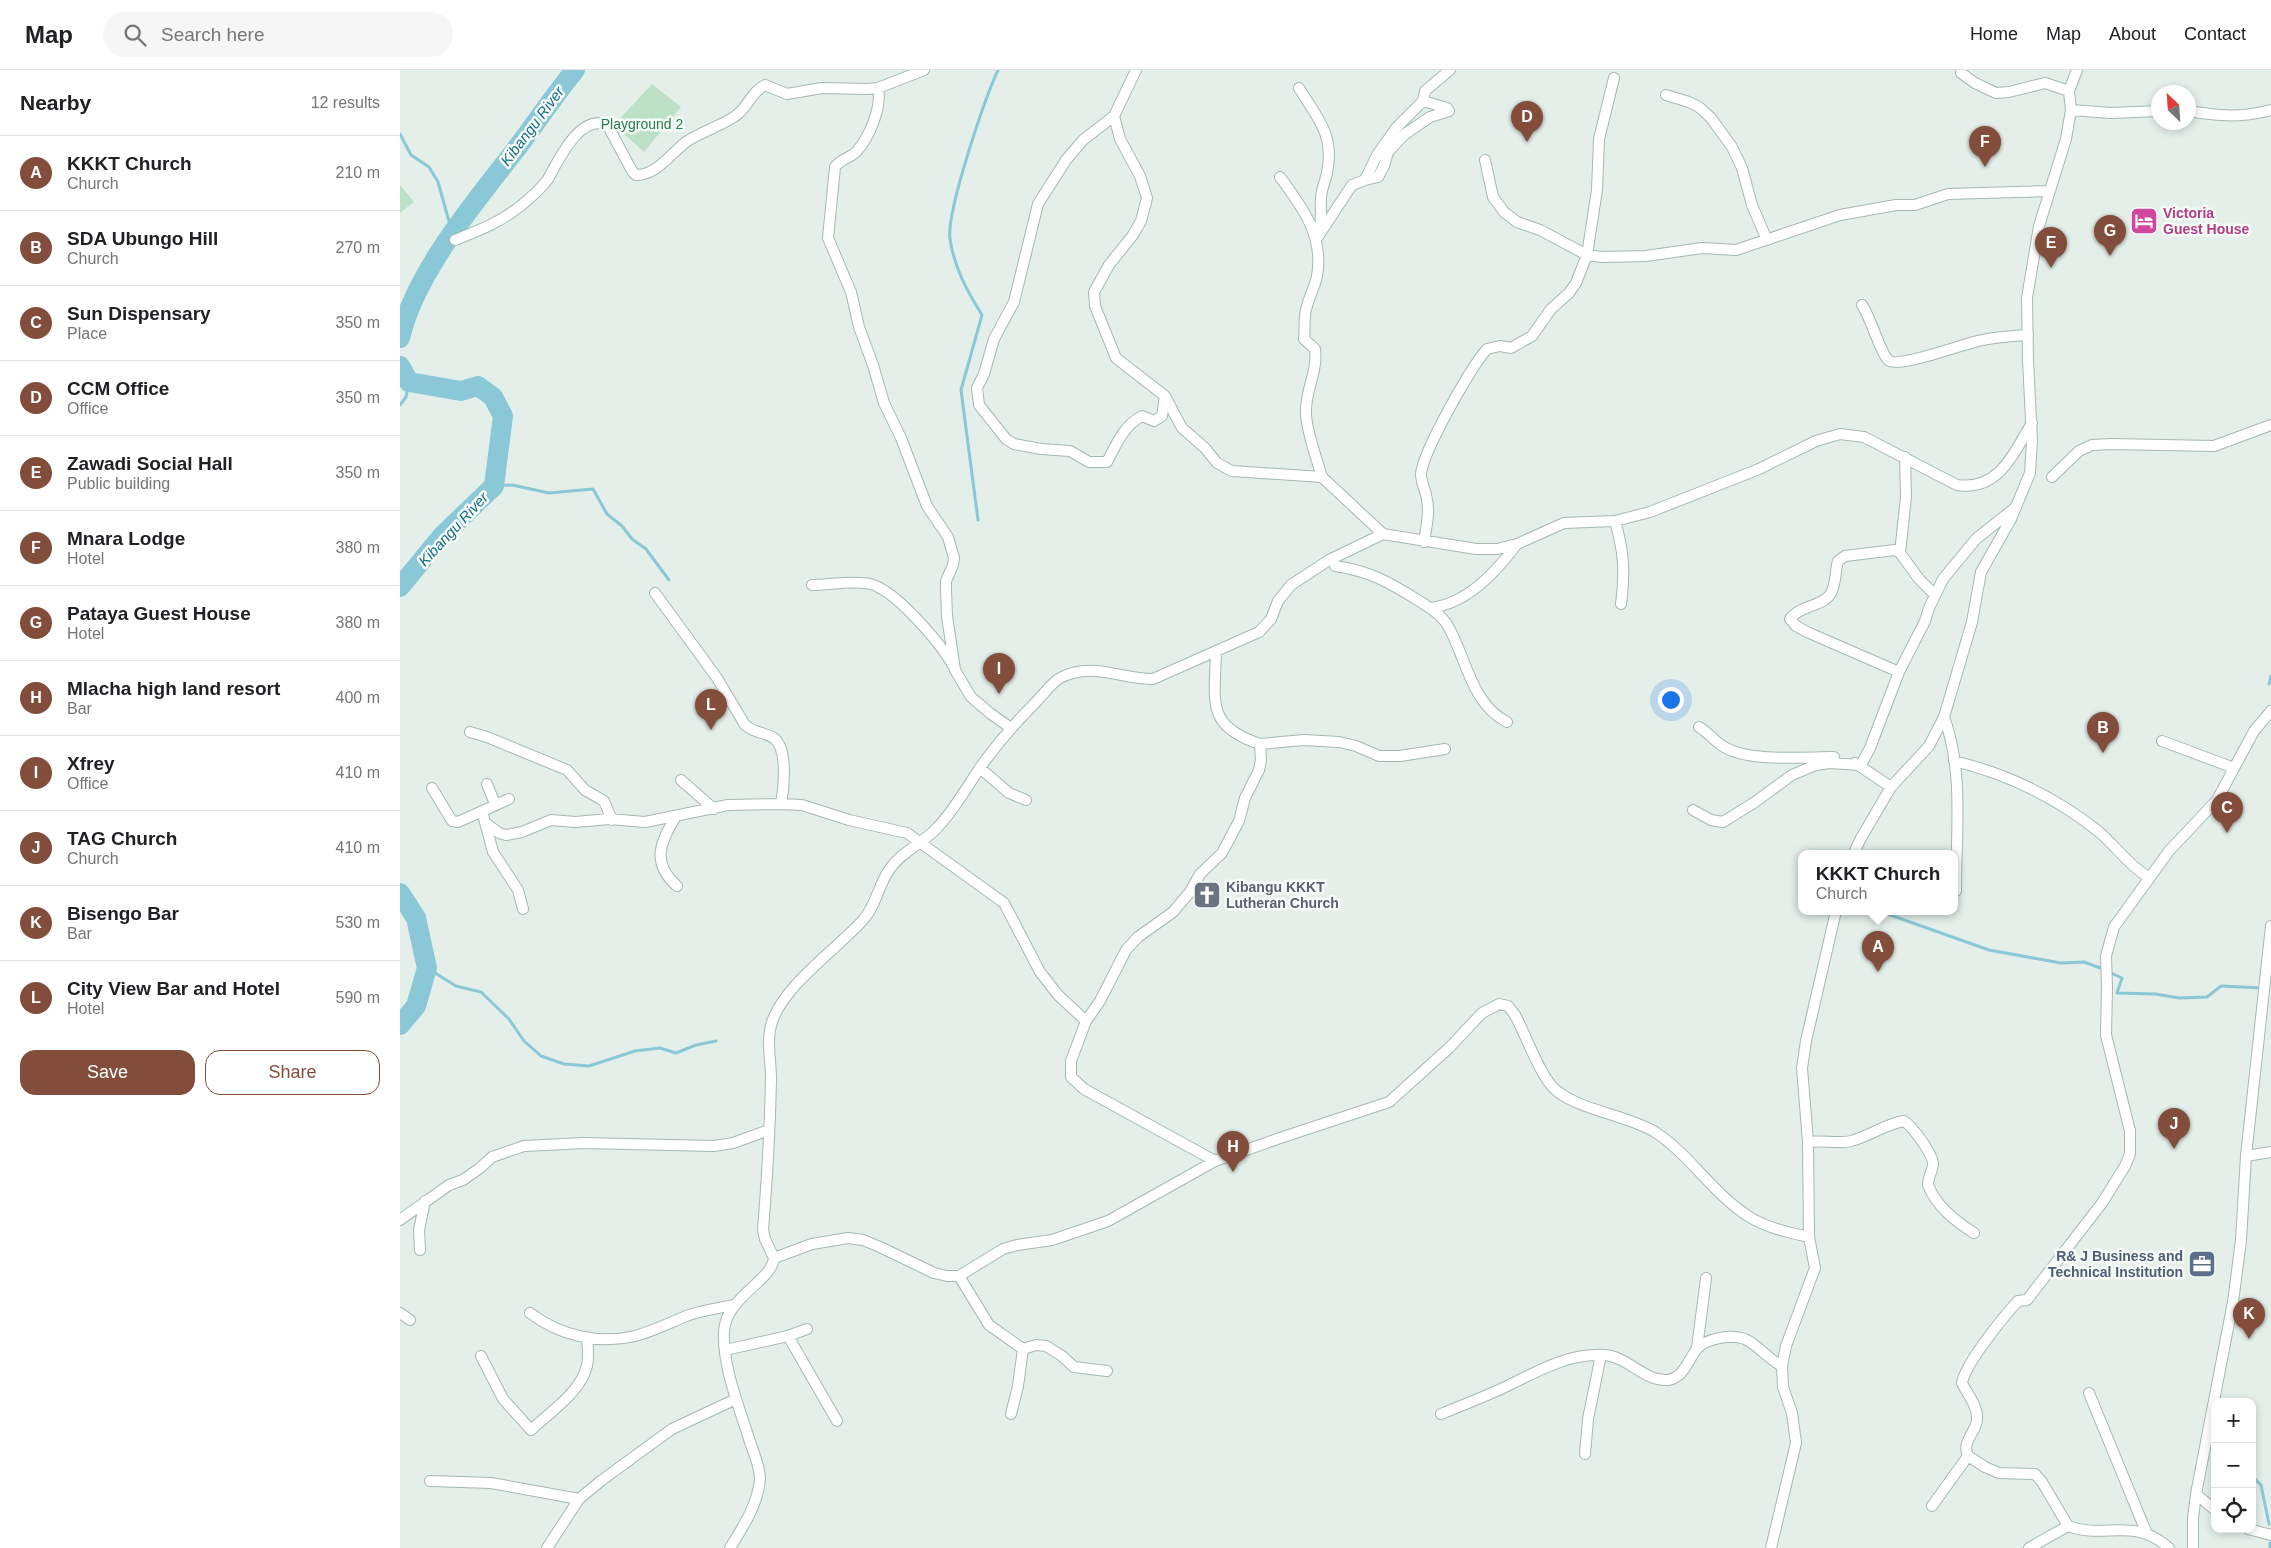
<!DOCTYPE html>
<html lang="en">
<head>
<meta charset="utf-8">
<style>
  body { margin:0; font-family:Helvetica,sans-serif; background:#f6f6f6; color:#202124 }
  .controls { position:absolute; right:15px; bottom:15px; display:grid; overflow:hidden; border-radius:10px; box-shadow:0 2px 8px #0003 }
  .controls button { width:45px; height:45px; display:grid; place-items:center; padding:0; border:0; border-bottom:1px solid #e0e0e0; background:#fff; color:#202124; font:25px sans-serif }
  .compass { position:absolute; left:1751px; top:15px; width:45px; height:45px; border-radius:50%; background:#fff; box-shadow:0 2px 8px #0003; rotate:335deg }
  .you { position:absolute; left:1270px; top:629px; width:18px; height:18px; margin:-12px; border:4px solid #fff; border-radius:50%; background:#1a73e8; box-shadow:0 0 0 8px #1a73e833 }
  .badge { display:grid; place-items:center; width:32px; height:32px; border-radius:50%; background:#824e3b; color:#fff; font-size:16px; font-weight:700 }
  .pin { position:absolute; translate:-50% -41px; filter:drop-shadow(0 1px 2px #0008) }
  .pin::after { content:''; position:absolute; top:26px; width:18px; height:15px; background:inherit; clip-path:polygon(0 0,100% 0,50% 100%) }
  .popup { position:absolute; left:1398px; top:780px; width:160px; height:65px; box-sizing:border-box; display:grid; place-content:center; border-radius:10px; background:#fff; filter:drop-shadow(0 1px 4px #0005); font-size:16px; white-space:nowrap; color:#757577 }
  .popup b { font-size:19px; color:#202124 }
  .popup::after { content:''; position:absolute; left:50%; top:100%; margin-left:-10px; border:10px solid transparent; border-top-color:#fff }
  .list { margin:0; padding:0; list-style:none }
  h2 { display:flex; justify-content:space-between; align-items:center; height:65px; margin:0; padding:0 20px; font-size:21px }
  h2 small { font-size:16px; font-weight:400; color:#757577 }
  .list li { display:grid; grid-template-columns:32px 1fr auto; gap:15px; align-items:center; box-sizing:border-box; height:75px; padding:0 20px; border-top:1px solid #e0e0e0 }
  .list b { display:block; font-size:19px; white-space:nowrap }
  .list p { margin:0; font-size:16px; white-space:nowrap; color:#757577 }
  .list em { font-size:16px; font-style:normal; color:#757577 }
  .actions { display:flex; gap:10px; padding:15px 20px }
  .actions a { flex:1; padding:11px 0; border:1px solid #824e3b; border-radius:15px; text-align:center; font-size:18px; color:#824e3b }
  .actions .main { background:#824e3b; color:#fff }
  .icon { flex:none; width:28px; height:28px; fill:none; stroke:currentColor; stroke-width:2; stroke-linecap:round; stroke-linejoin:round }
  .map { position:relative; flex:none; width:1871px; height:1478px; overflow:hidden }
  header { display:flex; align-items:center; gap:30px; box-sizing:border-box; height:70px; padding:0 25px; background:#fff; border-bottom:1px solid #e0e0e0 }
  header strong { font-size:24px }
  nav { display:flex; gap:28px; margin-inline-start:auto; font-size:18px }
  .search { width:350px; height:45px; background:#f6f6f6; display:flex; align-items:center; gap:12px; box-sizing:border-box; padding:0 18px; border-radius:28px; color:#757577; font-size:19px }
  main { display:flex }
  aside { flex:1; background:#fff }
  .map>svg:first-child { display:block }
  .green { fill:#bce1c7 }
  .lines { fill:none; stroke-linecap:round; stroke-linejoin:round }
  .stream { stroke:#8ac8d7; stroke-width:3 }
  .river { stroke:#8ac8d7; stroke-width:20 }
  .minor-casing { stroke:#a6b8b2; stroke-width:12 }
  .minor { stroke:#fff; stroke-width:10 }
  .labels { text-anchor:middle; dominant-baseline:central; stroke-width:5; stroke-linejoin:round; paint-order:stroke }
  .park-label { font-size:14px; fill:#297c4c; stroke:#f6fbf8 }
  .hotel-label { font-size:14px; font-weight:bold; fill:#b23c85; stroke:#f6fbf8; text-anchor:start }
  .worship-label { font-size:14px; font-weight:bold; fill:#5b616d; stroke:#f6fbf8; text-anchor:start }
  .service-label { font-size:14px; font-weight:bold; fill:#4e5e75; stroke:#f6fbf8; text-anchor:end }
  .water-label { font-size:15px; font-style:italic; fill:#176e83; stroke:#f6fbf8 }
</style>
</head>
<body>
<header>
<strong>Map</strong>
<div class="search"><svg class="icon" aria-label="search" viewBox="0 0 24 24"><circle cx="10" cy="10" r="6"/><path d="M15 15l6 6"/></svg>Search here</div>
<nav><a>Home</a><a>Map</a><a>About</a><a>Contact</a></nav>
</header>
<main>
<aside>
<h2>Nearby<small>12 results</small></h2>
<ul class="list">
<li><span class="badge">A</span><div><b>KKKT Church</b><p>Church</p></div><em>210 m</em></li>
<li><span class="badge">B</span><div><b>SDA Ubungo Hill</b><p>Church</p></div><em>270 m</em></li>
<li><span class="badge">C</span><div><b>Sun Dispensary</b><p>Place</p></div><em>350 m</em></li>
<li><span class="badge">D</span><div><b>CCM Office</b><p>Office</p></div><em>350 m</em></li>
<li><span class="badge">E</span><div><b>Zawadi Social Hall</b><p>Public building</p></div><em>350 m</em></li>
<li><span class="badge">F</span><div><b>Mnara Lodge</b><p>Hotel</p></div><em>380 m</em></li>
<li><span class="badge">G</span><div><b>Pataya Guest House</b><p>Hotel</p></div><em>380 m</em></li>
<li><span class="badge">H</span><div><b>Mlacha high land resort</b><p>Bar</p></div><em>400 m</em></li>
<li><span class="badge">I</span><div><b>Xfrey</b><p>Office</p></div><em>410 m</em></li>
<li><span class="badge">J</span><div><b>TAG Church</b><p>Church</p></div><em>410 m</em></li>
<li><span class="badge">K</span><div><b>Bisengo Bar</b><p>Bar</p></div><em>530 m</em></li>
<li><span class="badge">L</span><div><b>City View Bar and Hotel</b><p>Hotel</p></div><em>590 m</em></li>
</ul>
<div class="actions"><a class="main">Save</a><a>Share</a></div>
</aside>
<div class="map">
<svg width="1871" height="1478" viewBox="0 0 1871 1478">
  <rect width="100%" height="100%" fill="#e4efea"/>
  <path class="green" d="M 252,14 L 281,37 L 244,82 L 214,55 Z
    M 0,115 L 14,132 L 0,143 Z"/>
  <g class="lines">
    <path class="stream" d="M 0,64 L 11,85 L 29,97 L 38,112 L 52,162
      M 0,335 L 6,327 L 9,312
      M 94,416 L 112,415 L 149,423 L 193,419 L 207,444 L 222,456 L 232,469 L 246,479 L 269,510
      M 578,450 L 561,320 L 582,245 C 567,221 554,197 550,169 C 546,142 585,28 598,0
      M 1869,614 L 1871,606
      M 1479,841 L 1589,880 L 1661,893 L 1684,892 L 1703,899
      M 27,898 L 56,916 L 81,922 L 109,949 L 124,971 L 141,986 L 164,994 L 189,996 L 235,981 L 260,978 L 276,983 L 296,975 L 316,971
      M 1709,902 L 1722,908 L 1717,923 L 1755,924 L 1779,928 L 1807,927 L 1821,916 L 1863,918
      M 1837,1332 L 1837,1331
      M 1852,1406 L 1861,1415 L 1869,1454
      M 1870,1473 L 1870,1478"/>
    <path class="river" d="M 0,268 C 15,203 73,135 113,83 C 134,56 153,27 175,0
      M 0,296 L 9,312 L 61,321 L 78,316 L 93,327 L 103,346 L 94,416 L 42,466 L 0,517
      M 0,823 L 16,848 L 27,898 L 16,936 L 0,955"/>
    <g class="minor-casing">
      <path id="minor" d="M 736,0 L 714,46 L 683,70 L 666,90 L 638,134 L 614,232 L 594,269 L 584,304 L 577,318 L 579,335 L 606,369 L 614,374 L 641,379 L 670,381 L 689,392 L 707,392 C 716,375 724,355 742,346 L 754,351 L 762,346 L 765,326
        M 1561,3 L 1575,13 L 1596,23 L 1609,22 L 1645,13 L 1669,21
        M 478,18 C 482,37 470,66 457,81 C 451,88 440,89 435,97 L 428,168 L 451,222 L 459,257 L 473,295 L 484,333 L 501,368 L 527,436 L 548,467 L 554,488 L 553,495 L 546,511 L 546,520 L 547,546 L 555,600 L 571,627 L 591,644 L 611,658
        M 899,18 C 917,48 935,64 927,103 C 926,109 923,115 922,121 C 919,134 923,147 919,160
        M 1266,25 L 1289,32 L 1299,37 L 1311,48 L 1332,77 L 1342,98 L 1352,135 L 1367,170
        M 1671,40 L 1711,43 L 1758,41
        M 1788,41 C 1821,46 1838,48 1871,40
        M 714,46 L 720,69 L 740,106 L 747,128 L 741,151 L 733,165 L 709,195 L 694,222 L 695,236 L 716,288 L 765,326 L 782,358 L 805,378 L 817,393 L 832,401 L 922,407 L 983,464
        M 1085,90 L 1093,127 L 1104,142 L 1117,152 L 1140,160 L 1187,185 L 1202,187 L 1246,186 L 1302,178 L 1336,180 L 1440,145 L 1496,135 L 1515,135 L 1548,124 L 1648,121
        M 880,107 C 902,137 924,165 917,206 C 915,218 905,234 905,247 C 904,255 905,261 904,269 L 915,279 C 918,302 905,320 906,343 C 906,360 917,390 922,407
        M 965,110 L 978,107 L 984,96 L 988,82 L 1005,64 L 1030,47 L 1049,41 L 1047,38 L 1023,31
        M 917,168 L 952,115 L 965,110 L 977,85 L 997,57 L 1023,31 L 1025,21 L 1050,0
        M 55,170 C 80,160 103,151 123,134 C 131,127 142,118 148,109 C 158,91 181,41 208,56 L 232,101 L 236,105 C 257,105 269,85 286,72 C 300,62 329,53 339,43 C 349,34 353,21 365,15 L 387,24 L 422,18 L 467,19 L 478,18 L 524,0
        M 1462,235 C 1471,248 1480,282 1488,290 C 1497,299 1563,274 1578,271 C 1594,267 1611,266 1628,265
        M 1652,407 L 1679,381 L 1692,375 L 1711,374 L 1814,376 L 1871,355
        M 1215,451 C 1224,482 1225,502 1221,534
        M 1024,472 C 1026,458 1030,444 1027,430 C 1026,421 1021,413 1021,404 C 1023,381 1071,297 1087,279 L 1100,276 L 1111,278 L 1132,266 L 1151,239 L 1169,223 L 1176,213 L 1187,185 L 1197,120 L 1199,69 L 1214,8
        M 1500,483 L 1506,427 L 1505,387
        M 935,496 C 969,501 987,511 1016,529 C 1027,536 1041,544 1048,556 C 1066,587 1071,634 1107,652
        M 412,515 C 429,515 454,510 470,514 C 496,520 541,574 554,597
        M 255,523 L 317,608 L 345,655 C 354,663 364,662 374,668 C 388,679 384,718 381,734
        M 1030,538 C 1067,534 1096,502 1117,474
        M 1499,602 L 1407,562 L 1396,556 L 1390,549 C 1398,536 1425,536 1431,523 C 1436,515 1435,501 1438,491 L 1445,486 L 1495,480 L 1500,483 L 1519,509 L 1534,524
        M 1544,647 C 1564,701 1556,764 1556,821
        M 1299,657 C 1309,663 1316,673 1326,678 C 1352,692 1405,687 1434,687
        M 70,662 L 87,667 L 167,700 L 185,720 L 204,731 L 212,750
        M 1762,671 L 1834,698
        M 860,674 L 904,670 L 939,672 L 956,676 L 979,686 L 1000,686 L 1045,679
        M 1554,691 C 1608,704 1654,726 1698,761 C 1716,776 1728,795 1748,807
        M 1455,693 L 1491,717
        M 580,698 L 609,723 L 626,730
        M 281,710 L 314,739
        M 87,714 L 95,734
        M 32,718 L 52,751 L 58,752 L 109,729
        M 1293,740 L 1311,750 L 1323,752 L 1355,732 L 1392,705 L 1416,695 L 1429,693 L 1461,695 L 1470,678 L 1499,602 L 1525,551 L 1529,538 L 1543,509 L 1576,469 L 1616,437
        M 82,741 L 93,782 L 118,820 L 123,839
        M 275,748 C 259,774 252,794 277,816
        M 87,754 L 99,763 L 106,765 L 122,762 L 151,750 L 175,752 L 209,749 L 245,752 L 328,735 L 381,734 L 402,735 L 449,750 L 507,763 L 604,833 L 640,902 L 658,925 L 686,951
        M 1454,783 L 1461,768 L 1491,717 L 1529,676 L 1544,647 L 1572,552 L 1581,502 L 1611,449 L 1630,403 L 1632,371 L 1628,290 L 1627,228 L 1639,156 L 1666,69 L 1671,40 L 1669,21 L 1677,0
        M 1408,1072 C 1422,1070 1437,1074 1451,1071 C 1470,1066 1485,1054 1504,1051 C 1512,1056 1534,1085 1533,1095 C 1532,1102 1528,1107 1528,1115 C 1537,1137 1554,1150 1574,1163
        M 1846,1086 L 1871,1082
        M 815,1091 L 684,1019 L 671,1007 L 671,991 L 686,951 L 700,931 L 726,880 L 738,867 L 773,842 L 790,822 L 800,804 L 822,783 L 839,751 L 845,728 L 859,700 L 861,690 L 860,674 C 805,656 815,631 816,582
        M 0,1150 L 49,1115 L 63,1110 L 80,1098 L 92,1087 L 124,1076 L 184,1073 L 314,1076 L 333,1073 L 369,1060
        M 20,1180 L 19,1160 L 25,1131
        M 374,1188 L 365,1169 L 363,1160 C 367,1110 370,1059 371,1009 C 371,990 366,970 372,952 C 384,915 437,879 463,850 C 476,836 478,816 489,800 C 501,782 523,773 537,758 C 554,740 566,719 579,699 C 596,675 615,653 636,632 C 643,625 651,613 660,608 C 691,591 721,609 753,609 L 859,562 L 871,549 L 878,531 L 891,515 L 929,490 L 983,464 L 1076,479 L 1097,479 L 1117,474 L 1164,453 L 1215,451 L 1250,442 L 1359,399 L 1416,371 L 1440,364 L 1464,367 L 1557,415 C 1599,421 1613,384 1632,353
        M 374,1188 L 412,1174 L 448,1168 L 463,1170 L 480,1177 L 534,1203 L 547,1206 L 559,1206 L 603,1179 L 617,1175 L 652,1170 L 708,1151 L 815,1091 L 880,1068 L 989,1032 L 1049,978 L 1082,943 L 1099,934 L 1108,936 L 1115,945 C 1126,965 1141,1009 1157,1021 C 1182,1041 1227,1045 1255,1062 C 1289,1084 1311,1121 1345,1144 C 1363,1157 1387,1162 1409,1167
        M 559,1206 L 589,1255 L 623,1279 L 618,1316 L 611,1344
        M 0,1243 L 10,1250
        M 130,1243 C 159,1265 198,1275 235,1266 C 254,1261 271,1252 289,1245 C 304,1240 319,1238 334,1235
        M 388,1266 L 437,1351
        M 1297,1278 L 1306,1208
        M 623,1279 L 636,1275 L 646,1276 L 662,1286 L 674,1297 L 707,1301
        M 325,1280 L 388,1266 L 407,1259
        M 81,1286 L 103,1329 L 131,1360 C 151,1341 180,1323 187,1296 C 189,1287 188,1277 187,1268
        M 1689,1323 L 1747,1464
        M 1041,1344 C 1061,1336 1081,1328 1101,1319 C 1135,1303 1166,1283 1205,1285 C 1228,1287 1245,1312 1268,1310 C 1283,1308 1288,1291 1296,1280 C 1305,1268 1332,1264 1345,1269 C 1358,1275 1368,1289 1382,1296
        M 1185,1384 L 1188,1349 L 1201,1285
        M 30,1411 L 91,1413 L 179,1429
        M 1796,1424 L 1815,1440
        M 1532,1436 L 1568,1386
        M 1848,1459 L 1871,1465
        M 147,1478 L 179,1429 L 202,1410 L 272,1359 L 336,1329
        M 330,1478 C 343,1457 358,1434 360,1409 C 360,1397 354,1383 350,1372 C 340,1339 322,1296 324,1261 C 326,1227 372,1211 374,1188
        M 1371,1478 L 1396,1373 L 1392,1343 L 1383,1317 L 1382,1296 L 1386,1276 L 1415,1198 L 1409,1167 L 1408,1072 L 1402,998 L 1406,971 L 1436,841
        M 1629,1478 L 1668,1456
        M 1769,1478 C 1734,1446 1704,1470 1668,1456 L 1642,1412 L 1635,1404 L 1599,1403 L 1585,1397 L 1568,1386 C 1561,1371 1577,1362 1577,1349 C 1578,1336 1567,1324 1562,1313 C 1565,1294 1604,1246 1618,1231 L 1627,1230 L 1702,1133 L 1725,1096 L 1730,1084 L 1730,1061 L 1706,965 L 1707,918 L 1706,886 L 1714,857 L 1769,781 L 1817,730 L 1854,661 L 1871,641
        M 1793,1478 L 1793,1448 L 1796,1424 L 1833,1232 L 1841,1170 L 1846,1086 L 1871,856"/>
    </g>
    <use href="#minor" class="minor"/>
  </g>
  <defs>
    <g id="hotel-square" transform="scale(1.4375)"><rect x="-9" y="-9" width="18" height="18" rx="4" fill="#d1479c" stroke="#f6fbf8"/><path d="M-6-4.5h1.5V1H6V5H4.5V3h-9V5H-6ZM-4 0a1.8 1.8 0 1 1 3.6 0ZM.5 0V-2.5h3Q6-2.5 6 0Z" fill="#fff"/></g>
    <g id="church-square" transform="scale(1.4375)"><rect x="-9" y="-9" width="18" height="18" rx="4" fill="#6b7280" stroke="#f6fbf8"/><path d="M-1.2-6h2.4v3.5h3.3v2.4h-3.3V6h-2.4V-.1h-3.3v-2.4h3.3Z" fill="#fff"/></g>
    <g id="office-square" transform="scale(1.4375)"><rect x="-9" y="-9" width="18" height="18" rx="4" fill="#5c6f8a" stroke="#f6fbf8"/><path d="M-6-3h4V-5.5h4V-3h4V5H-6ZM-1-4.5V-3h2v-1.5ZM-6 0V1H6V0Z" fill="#fff"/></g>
  </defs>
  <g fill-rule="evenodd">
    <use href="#hotel-square" x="1744" y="151"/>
    <use href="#church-square" x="807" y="825"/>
    <use href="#office-square" x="1802" y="1194"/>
  </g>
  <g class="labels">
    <g class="park-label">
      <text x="242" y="54">Playground 2</text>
    </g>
    <g class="hotel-label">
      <text x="1763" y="143">Victoria<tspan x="1763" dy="16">Guest House</tspan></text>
    </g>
    <g class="worship-label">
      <text x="826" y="817">Kibangu KKKT<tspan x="826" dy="16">Lutheran Church</tspan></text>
    </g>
    <g class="service-label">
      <text x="1783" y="1186">R&amp; J Business and<tspan x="1783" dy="16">Technical Institution</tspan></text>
    </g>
    <g class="water-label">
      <text transform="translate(132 56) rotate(-53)">Kibangu River</text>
      <text transform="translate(53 459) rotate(-47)">Kibangu River</text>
    </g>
  </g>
</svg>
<div class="controls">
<button>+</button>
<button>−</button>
<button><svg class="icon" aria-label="locate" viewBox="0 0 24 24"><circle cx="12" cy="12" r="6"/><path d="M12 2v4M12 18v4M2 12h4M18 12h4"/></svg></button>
</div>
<svg class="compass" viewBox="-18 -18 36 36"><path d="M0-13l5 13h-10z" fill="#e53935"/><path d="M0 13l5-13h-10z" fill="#757577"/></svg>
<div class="you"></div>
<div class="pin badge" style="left:1478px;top:902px">A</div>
<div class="popup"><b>KKKT Church</b>Church</div>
<div class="pin badge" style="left:1703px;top:683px">B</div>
<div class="pin badge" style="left:1827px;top:763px">C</div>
<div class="pin badge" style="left:1127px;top:72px">D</div>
<div class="pin badge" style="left:1651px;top:198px">E</div>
<div class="pin badge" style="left:1585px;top:97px">F</div>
<div class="pin badge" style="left:1710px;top:186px">G</div>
<div class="pin badge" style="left:833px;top:1102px">H</div>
<div class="pin badge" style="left:599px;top:624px">I</div>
<div class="pin badge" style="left:1774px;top:1079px">J</div>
<div class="pin badge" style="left:1849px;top:1269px">K</div>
<div class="pin badge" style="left:311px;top:660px">L</div>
</div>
</main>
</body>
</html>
